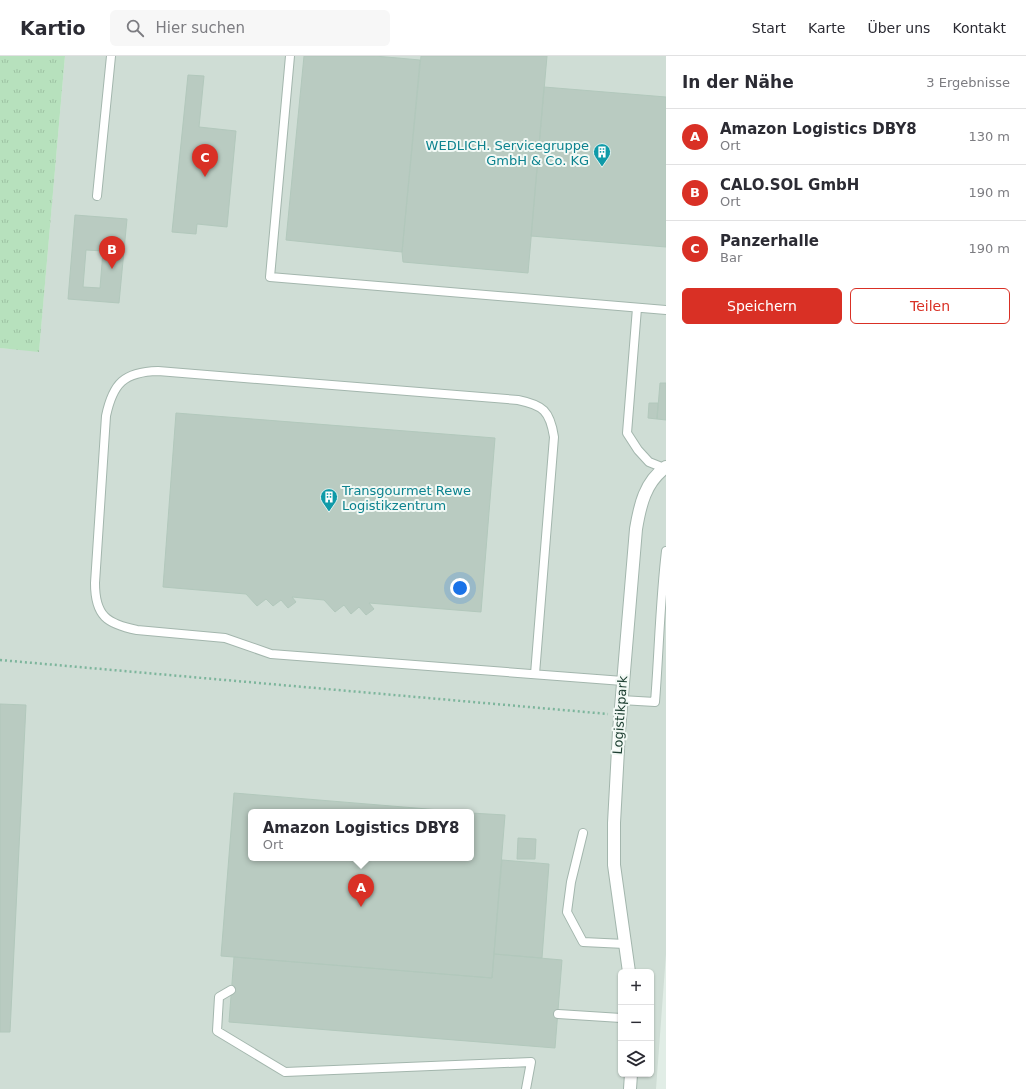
<!DOCTYPE html>
<html lang="de">
<head>
<meta charset="utf-8">
<style>
  body { margin:0; font-family:"DejaVu Sans",sans-serif; background:#f7f7f7; color:#2b2b33 }
  .controls { position:absolute; right:12px; bottom:12px; display:grid; overflow:hidden; border-radius:6px; box-shadow:0 1px 3px #0004 }
  .controls button { width:36px; height:36px; display:grid; place-items:center; padding:0; border:0; border-bottom:1px solid #e1e1e2; background:#fff; color:#2b2b33; font:20px sans-serif }
  .you { position:absolute; left:460px; top:532px; width:14px; height:14px; margin:-10px; border:3px solid #fff; border-radius:50%; background:#1a73e8; box-shadow:0 0 0 6px #1a73e833 }
  .badge { display:grid; place-items:center; width:26px; height:26px; border-radius:50%; background:#d93025; color:#fff; font-size:13px; font-weight:700 }
  .pin { position:absolute; translate:-50% -33px; filter:drop-shadow(0 1px 2px #0008) }
  .pin::after { content:''; position:absolute; top:21px; width:14px; height:12px; background:inherit; clip-path:polygon(0 0,100% 0,50% 100%) }
  .popup { position:absolute; left:248px; top:753px; width:226px; height:52px; box-sizing:border-box; display:grid; place-content:center; border-radius:6px; background:#fff; filter:drop-shadow(0 1px 3px #0005); font-size:13px; white-space:nowrap; color:#7c7c81 }
  .popup b { font-size:15px; color:#2b2b33 }
  .popup::after { content:''; position:absolute; left:50%; top:100%; margin-left:-8px; border:8px solid transparent; border-top-color:#fff }
  .list { margin:0; padding:0; list-style:none }
  h2 { display:flex; justify-content:space-between; align-items:center; height:52px; margin:0; padding:0 16px; font-size:17px }
  h2 small { font-size:13px; font-weight:400; color:#7c7c81 }
  .list li { display:grid; grid-template-columns:26px 1fr auto; gap:12px; align-items:center; box-sizing:border-box; height:56px; padding:0 16px; border-top:1px solid #e1e1e2 }
  .list b { display:block; font-size:15px; white-space:nowrap }
  .list p { margin:0; font-size:13px; white-space:nowrap; color:#7c7c81 }
  .list em { font-size:13px; font-style:normal; color:#7c7c81 }
  .actions { display:flex; gap:8px; padding:12px 16px }
  .actions a { flex:1; padding:9px 0; border:1px solid #d93025; border-radius:6px; text-align:center; font-size:14px; color:#d93025 }
  .actions .main { background:#d93025; color:#fff }
  .icon { flex:none; width:22px; height:22px; fill:none; stroke:currentColor; stroke-width:2; stroke-linecap:round; stroke-linejoin:round }
  .map { position:relative; flex:none; width:666px; height:1033px; overflow:hidden }
  header { display:flex; align-items:center; gap:24px; box-sizing:border-box; height:56px; padding:0 20px; background:#fff; border-bottom:1px solid #e1e1e2 }
  header strong { font-size:19px }
  nav { display:flex; gap:22px; margin-inline-start:auto; font-size:14px }
  .search { width:280px; height:36px; background:#f7f7f7; display:flex; align-items:center; gap:10px; box-sizing:border-box; padding:0 14px; border-radius:6px; color:#7c7c81; font-size:15px }
  main { display:flex }
  aside { flex:1; background:#fff }
  .map>svg:first-child { display:block }
  .built { fill:#cfddd5; fill-rule:evenodd }
  .grass { fill:url(#grass-tufts) }
  .building { fill:#b9cbc1; stroke:#b2c8bc; fill-rule:evenodd }
  .lines { fill:none; stroke-linecap:round; stroke-linejoin:round }
  .lane-casing { stroke:#a3b6ad; stroke-width:10 }
  .street-casing { stroke:#a3b6ad; stroke-width:14 }
  .path { stroke:#7db59c; stroke-width:2.5; stroke-dasharray:2 3; stroke-linecap:butt }
  .lane { stroke:#fff; stroke-width:8 }
  .street { stroke:#fff; stroke-width:12 }
  .labels { text-anchor:middle; dominant-baseline:central; stroke-width:4; stroke-linejoin:round; paint-order:stroke }
  .culture-label { font-size:13px; fill:#0d838f; stroke:#f2f9f5; text-anchor:end }
  .street-label { font-size:13px; fill:#1f4033; stroke:#f2f9f5 }
</style>
</head>
<body>
<header>
<strong>Kartio</strong>
<div class="search"><svg class="icon" aria-label="search" viewBox="0 0 24 24"><circle cx="10" cy="10" r="6"/><path d="M15 15l6 6"/></svg>Hier suchen</div>
<nav><a>Start</a><a>Karte</a><a>Über uns</a><a>Kontakt</a></nav>
</header>
<main>
<div class="map">
<svg width="666" height="1033" viewBox="0 0 666 1033">
  <defs>
    <pattern id="grass-tufts" width="24" height="20" patternUnits="userSpaceOnUse"><rect width="24" height="20" fill="#b7e1bd"/><path d="M3 7l-1-3M5 7V3M7 7l1-3M15 17l-1-3M17 17v-4M19 17l1-3" fill="none" stroke="#9dc2a3"/></pattern>
  </defs>
  <rect width="100%" height="100%" fill="#e1ede6"/>
  <path class="built" d="M 65,0 L 666,0 L 666,898 L 656,1033 L 0,1033 L 0,292 L 39,295 ZM 251,756 L 471,756 L 471,802 L 251,802 ZM 621,916 L 651,916 L 651,1018 L 621,1018 Z"/>
  <path class="grass" d="M 0,0 L 65,0 L 39,296 L 0,292 Z"/>
  <path class="building" d="M 304,0 L 375,0 L 420,4 L 402,196 L 286,184 Z
    M 421,0 L 547,0 L 528,217 L 403,206 L 402,196 Z
    M 188,19 L 204,20 L 199,71 L 236,75 L 227,171 L 197,168 L 196,178 L 172,176 Z
    M 544,31 L 666,41 L 666,191 L 531,180 Z
    M 75,159 L 127,163 L 119,247 L 68,243 ZM 86,194 L 103,195 L 100,232 L 83,231 Z
    M 660,327 L 666,327 L 666,364 L 657,363 Z
    M 649,347 L 658,347 L 657,363 L 648,362 Z
    M 176,357 L 495,382 L 481,556 L 369,547 L 374,553 L 366,559 L 359,551 L 351,558 L 344,549 L 335,556 L 324,544 L 292,541 L 296,546 L 288,552 L 281,544 L 273,550 L 266,543 L 257,550 L 246,538 L 163,531 Z
    M 0,648 L 26,649 L 10,976 L 0,976 Z
    M 234,737 L 464,756 L 251,756 L 251,802 L 471,802 L 471,757 L 505,759 L 492,922 L 221,900 Z
    M 518,782 L 536,783 L 535,803 L 517,803 Z
    M 502,804 L 549,808 L 542,902 L 494,898 Z
    M 494,898 L 562,904 L 555,992 L 229,966 L 234,901 L 492,922 Z"/>
  <g class="lines">
    <g class="lane-casing">
      <path id="lane" d="M 290,0 L 270,221 L 666,254
        M 97,140 L 111,0
        M 637,252 L 627,377 L 638,394 L 649,406 L 664,412
        M 535,618 L 554,381 C 550,355 543,349 518,344 L 158,315 C 124,316 113,327 106,360 L 95,527 C 95,560 107,568 137,574 L 225,582 L 271,598 L 623,625
        M 621,644 L 655,646 C 659,596 660,545 666,495
        M 583,777 L 571,826 L 567,856 L 583,886 L 625,888
        M 231,934 L 219,941 L 217,975 L 285,1016 L 531,1006 L 526,1033
        M 558,958 L 621,962"/>
    </g>
    <g class="street-casing">
      <path id="street" d="M 629,916 L 614,809 L 614,767 L 619,675 L 636,473 C 640,449 645,426 666,411
        M 630,1033 L 631,1018"/>
    </g>
    <path class="path" d="M 0,604 L 608,658"/>
    <use href="#lane" class="lane"/>
    <use href="#street" class="street"/>
  </g>
  <defs>
    <g id="building-pin" transform="scale(0.9)"><path d="M0 17L-7.5 6A9.5 9.5 0 1 1 7.5 6Z" fill="#0f9aa8" stroke="#f2f9f5"/><path d="M-4-6H4V6H1V3H-1V6H-4ZM-2.5-4.3h1.7v1.8h-1.7ZM.8-4.3h1.7v1.8H.8ZM-2.5-1h1.7V.8h-1.7ZM.8-1h1.7V.8H.8Z" fill="#fff"/></g>
  </defs>
  <g fill-rule="evenodd">
    <use href="#building-pin" x="602" y="96"/>
    <use href="#building-pin" x="329" y="441"/>
  </g>
  <g class="labels">
    <g class="culture-label">
      <text x="589" y="89">WEDLICH. Servicegruppe<tspan x="589" dy="15">GmbH &amp; Co. KG</tspan></text>
      <text x="342" y="434" text-anchor="start">Transgourmet Rewe<tspan x="342" dy="15">Logistikzentrum</tspan></text>
    </g>
    <g class="street-label">
      <text transform="translate(620 659) rotate(-86)">Logistikpark</text>
    </g>
  </g>
</svg>
<div class="controls">
<button>+</button>
<button>−</button>
<button><svg class="icon" aria-label="layers" viewBox="0 0 24 24"><path d="M12 4l9 5-9 5-9-5zM3 14l9 5 9-5"/></svg></button>
</div>
<div class="you"></div>
<div class="pin badge" style="left:361px;top:851px">A</div>
<div class="popup"><b>Amazon Logistics DBY8</b>Ort</div>
<div class="pin badge" style="left:112px;top:213px">B</div>
<div class="pin badge" style="left:205px;top:121px">C</div>
</div>
<aside>
<h2>In der Nähe<small>3 Ergebnisse</small></h2>
<ul class="list">
<li><span class="badge">A</span><div><b>Amazon Logistics DBY8</b><p>Ort</p></div><em>130 m</em></li>
<li><span class="badge">B</span><div><b>CALO.SOL GmbH</b><p>Ort</p></div><em>190 m</em></li>
<li><span class="badge">C</span><div><b>Panzerhalle</b><p>Bar</p></div><em>190 m</em></li>
</ul>
<div class="actions"><a class="main">Speichern</a><a>Teilen</a></div>
</aside>
</main>
</body>
</html>
